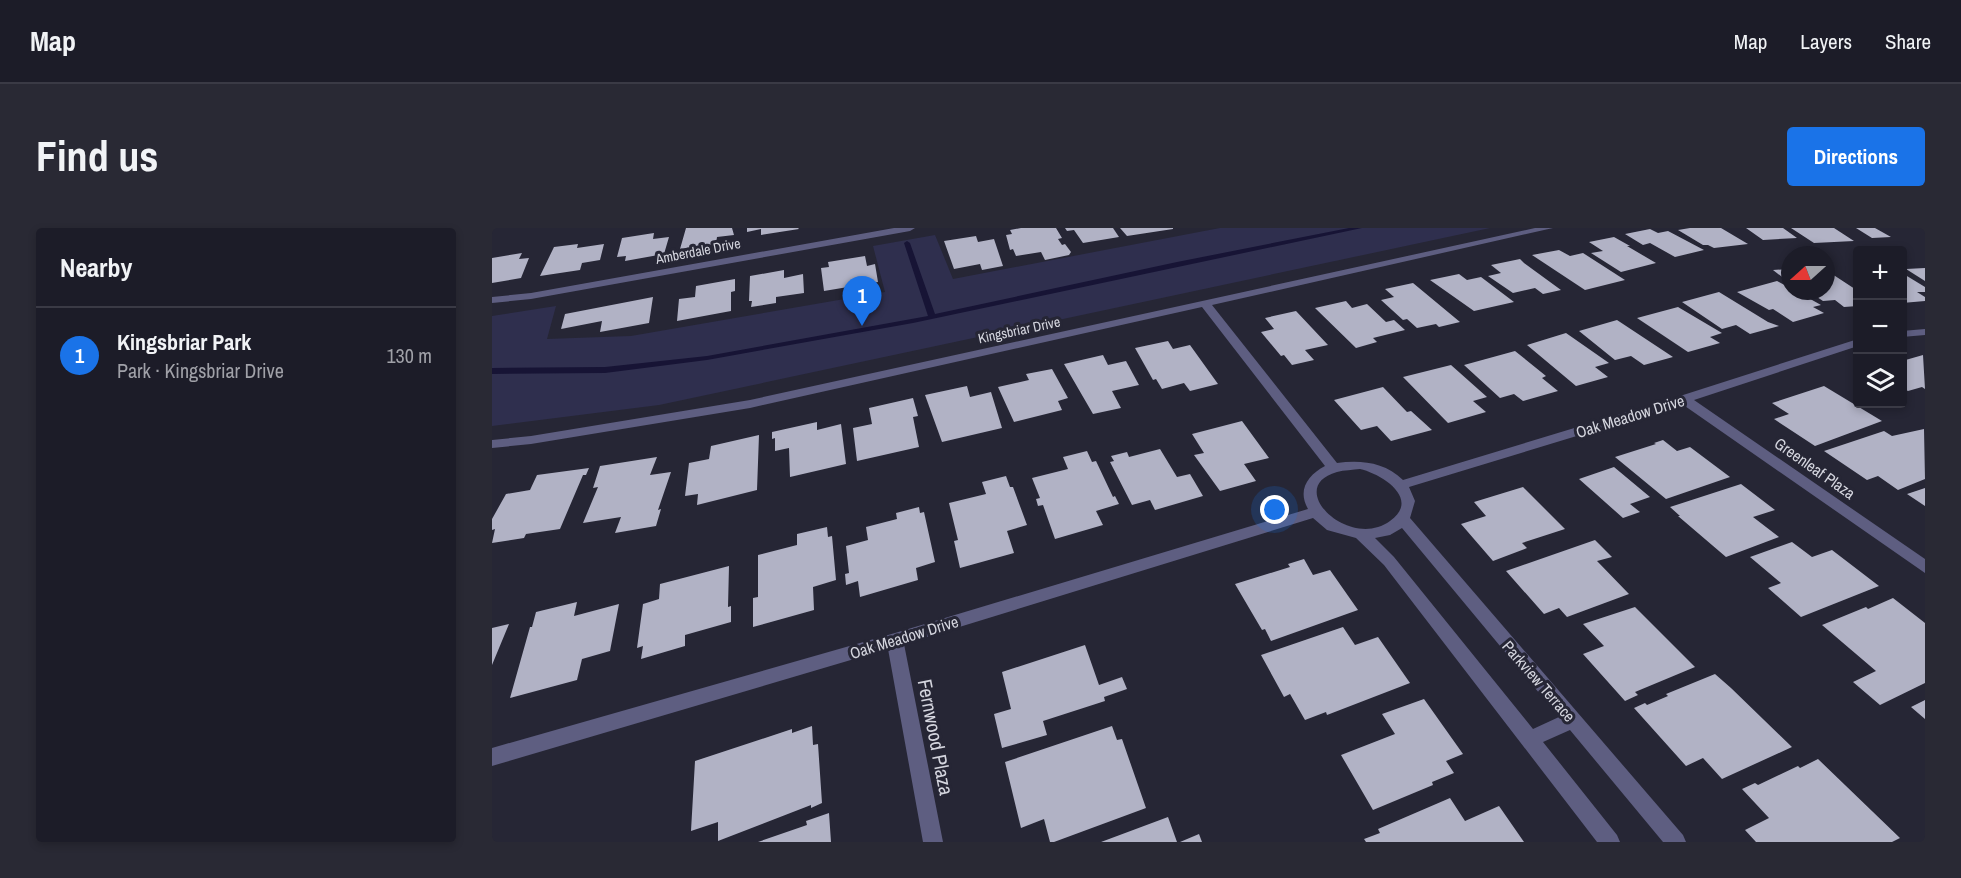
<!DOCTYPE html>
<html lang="en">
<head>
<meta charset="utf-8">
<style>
  body { margin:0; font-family:"Archivo Narrow",sans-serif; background:#292934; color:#f1f3f6 }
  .controls { position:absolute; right:18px; top:18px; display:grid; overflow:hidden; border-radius:6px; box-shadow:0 3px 9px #0003 }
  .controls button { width:54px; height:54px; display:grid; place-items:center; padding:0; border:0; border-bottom:2px solid #3a3a45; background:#1c1c28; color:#f1f3f6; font:30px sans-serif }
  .compass { position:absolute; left:1289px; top:18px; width:54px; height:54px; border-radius:50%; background:#1c1c28; box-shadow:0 3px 9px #0003; rotate:249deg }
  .you { position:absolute; left:783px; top:282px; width:21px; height:21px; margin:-15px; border:4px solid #fff; border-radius:50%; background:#1a73e8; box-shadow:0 0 0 9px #1a73e833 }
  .badge { display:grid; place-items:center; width:39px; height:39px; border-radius:50%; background:#1a73e8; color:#fff; font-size:20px; font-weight:700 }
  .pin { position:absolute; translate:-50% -50px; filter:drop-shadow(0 2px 3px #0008) }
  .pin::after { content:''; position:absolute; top:32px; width:21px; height:18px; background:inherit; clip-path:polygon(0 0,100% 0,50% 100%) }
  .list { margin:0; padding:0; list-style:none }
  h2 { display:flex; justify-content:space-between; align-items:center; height:78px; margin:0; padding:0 24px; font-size:26px }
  h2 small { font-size:20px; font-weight:400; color:#a0a1a8 }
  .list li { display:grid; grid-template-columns:39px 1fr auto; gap:18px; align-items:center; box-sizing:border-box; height:96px; padding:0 24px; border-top:2px solid #3a3a45 }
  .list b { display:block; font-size:22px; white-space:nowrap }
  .list p { margin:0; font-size:20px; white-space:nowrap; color:#a0a1a8 }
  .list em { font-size:20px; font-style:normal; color:#a0a1a8 }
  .icon { flex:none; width:33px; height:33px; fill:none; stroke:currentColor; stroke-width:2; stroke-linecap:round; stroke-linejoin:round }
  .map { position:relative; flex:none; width:1433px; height:614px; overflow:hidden; border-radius:6px }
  header { display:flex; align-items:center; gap:36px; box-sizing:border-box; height:84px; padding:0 30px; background:#1c1c28; border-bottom:2px solid #3a3a45 }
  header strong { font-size:28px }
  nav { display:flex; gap:33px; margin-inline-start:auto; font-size:21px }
  .intro { display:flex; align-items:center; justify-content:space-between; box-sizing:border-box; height:144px; padding:0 36px }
  h1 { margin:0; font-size:42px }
  .button { padding:15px 27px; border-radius:6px; background:#1a73e8; color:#fff; font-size:21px; font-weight:700 }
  main { display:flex; gap:36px; padding:0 36px }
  aside { flex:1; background:#1c1c28; border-radius:6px; box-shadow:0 3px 9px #0003 }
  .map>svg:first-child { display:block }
  .green { fill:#2f2f4e }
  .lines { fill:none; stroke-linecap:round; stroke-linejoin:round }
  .stream { fill:#171435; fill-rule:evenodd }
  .building { fill:#b1b2c5 }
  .minor { fill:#5e5e81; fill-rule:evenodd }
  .labels { text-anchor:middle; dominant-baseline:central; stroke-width:6; stroke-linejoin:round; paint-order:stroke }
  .far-street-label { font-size:14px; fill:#d4d5de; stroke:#262635 }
  .street-label { font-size:16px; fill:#d4d5de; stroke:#262635 }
  .near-street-label { font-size:20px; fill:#d4d5de; stroke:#262635 }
</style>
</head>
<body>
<header>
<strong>Map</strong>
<nav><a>Map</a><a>Layers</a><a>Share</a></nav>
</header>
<div class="intro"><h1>Find us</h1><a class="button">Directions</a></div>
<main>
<aside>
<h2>Nearby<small></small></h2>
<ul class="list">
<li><span class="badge">1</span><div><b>Kingsbriar Park</b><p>Park · Kingsbriar Drive</p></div><em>130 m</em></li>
</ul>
</aside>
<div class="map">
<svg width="1433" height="614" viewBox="0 0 1433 614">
  <rect width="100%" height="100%" fill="#262635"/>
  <path class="green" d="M 728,0 L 998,0 L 167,177 L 0,198 L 0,88 L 64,78 L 55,111 L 139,108 L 393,64 L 381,18 L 443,7 L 461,51 Z"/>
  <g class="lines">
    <path class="stream" d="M 857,0 L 870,0 L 421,95 L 215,132 L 113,145 L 0,146 L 0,140 L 113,139 L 215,128 L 436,88 L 412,15 L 415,13 L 418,15 L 443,86 L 685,34 Z"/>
  </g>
  <path class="building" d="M 194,0 L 240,0 L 242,7 L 225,9 L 224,16 L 188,21 Z
    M 255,0 L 306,0 L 307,1 L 269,7 L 269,1 L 255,4 Z
    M 529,0 L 564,0 L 570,10 L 566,11 L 570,17 L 573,16 L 579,24 L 577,27 L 553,32 L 549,24 L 524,28 L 521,21 L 518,22 L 514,7 L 520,6 L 518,2 Z
    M 573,0 L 621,0 L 627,9 L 591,15 L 582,2 L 575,3 Z
    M 628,0 L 681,0 L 681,1 L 635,8 Z
    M 1198,0 L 1229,0 L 1256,16 L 1222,20 L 1216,17 L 1211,17 L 1186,2 Z
    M 1254,0 L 1291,0 L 1305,10 L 1271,12 Z
    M 1299,0 L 1342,0 L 1362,13 L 1322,15 Z
    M 1364,0 L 1383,0 L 1399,9 L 1380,10 Z
    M 1158,1 L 1166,5 L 1176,3 L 1212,22 L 1183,29 L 1158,15 L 1151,17 L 1133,6 Z
    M 162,5 L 161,11 L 177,9 L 172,26 L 133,33 L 134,28 L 125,29 L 130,10 Z
    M 484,8 L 486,14 L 502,11 L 511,38 L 490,42 L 488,36 L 462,41 L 452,13 Z
    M 1122,9 L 1138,18 L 1135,18 L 1164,35 L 1129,44 L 1099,25 L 1111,23 L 1097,14 Z
    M 86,16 L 85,20 L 112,16 L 108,32 L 90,35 L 88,42 L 48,48 L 62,19 Z
    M 1067,22 L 1078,28 L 1091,25 L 1133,52 L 1093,62 L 1040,27 Z
    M 30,25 L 27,31 L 37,30 L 29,50 L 0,55 L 0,30 Z
    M 373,28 L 375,38 L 383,36 L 386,54 L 332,63 L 329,40 L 337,39 L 336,34 Z
    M 1028,31 L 1032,35 L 1069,62 L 1051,66 L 1043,60 L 1021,65 L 996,48 L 1009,45 L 999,37 Z
    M 1433,40 L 1433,53 L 1414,41 Z
    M 1298,41 L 1298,51 L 1294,52 L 1281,42 Z
    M 292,42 L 292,50 L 311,46 L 312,65 L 284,69 L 284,75 L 259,79 L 260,73 L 257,73 L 258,48 Z
    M 1334,44 L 1337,44 L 1366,63 L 1366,78 L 1352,79 L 1343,72 L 1331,73 L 1316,63 L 1334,63 Z
    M 1410,45 L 1433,59 L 1433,64 L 1425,64 L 1433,69 L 1433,73 L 1410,75 Z
    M 967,46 L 975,52 L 989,49 L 1022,74 L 982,83 L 938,52 Z
    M 243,51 L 243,63 L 239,64 L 239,83 L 185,93 L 187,71 L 203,69 L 204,58 Z
    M 1285,53 L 1298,60 L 1298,63 L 1304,63 L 1329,77 L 1321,79 L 1332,85 L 1301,94 L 1281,81 L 1277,82 L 1245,64 Z
    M 921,55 L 968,94 L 947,99 L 944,96 L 925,100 L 915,91 L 911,92 L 889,72 L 902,69 L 893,61 Z
    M 1227,64 L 1276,94 L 1287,98 L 1258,106 L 1244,97 L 1230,101 L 1190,74 Z
    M 161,69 L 157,95 L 108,104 L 110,93 L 69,101 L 73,86 Z
    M 854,73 L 860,80 L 875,76 L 894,94 L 902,92 L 913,102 L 881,110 L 885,114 L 864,120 L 823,80 Z
    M 1186,79 L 1230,105 L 1218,109 L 1228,115 L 1196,124 L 1145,90 Z
    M 804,83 L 836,117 L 813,122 L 822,132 L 800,137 L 792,127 L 789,128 L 769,104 L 782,101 L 773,90 Z
    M 1125,92 L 1181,129 L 1152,137 L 1139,128 L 1123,132 L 1087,103 Z
    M 1074,105 L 1117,135 L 1103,139 L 1116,149 L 1084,158 L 1035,117 Z
    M 676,113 L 681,121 L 698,117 L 726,156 L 698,163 L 692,155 L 670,161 L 664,151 L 661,152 L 643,120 Z
    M 1023,123 L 1054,148 L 1050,150 L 1066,163 L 1031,173 L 1022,166 L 1008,170 L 972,137 Z
    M 611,127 L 616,137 L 634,133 L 647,157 L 620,163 L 629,180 L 601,186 L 572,136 Z
    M 1431,127 L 1433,161 L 1430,159 L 1416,163 L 1410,160 L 1410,133 Z
    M 959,137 L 995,169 L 981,173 L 994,184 L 956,195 L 911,149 Z
    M 560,141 L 576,170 L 566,173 L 570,182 L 522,194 L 506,159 L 537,152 L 534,146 Z
    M 475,158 L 478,169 L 499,164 L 510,200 L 450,214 L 433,167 Z
    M 1332,158 L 1390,193 L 1323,218 L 1282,191 L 1297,186 L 1280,175 Z
    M 891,159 L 915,184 L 919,183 L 940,202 L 899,213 L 885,198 L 869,202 L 842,172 Z
    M 421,170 L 426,188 L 421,189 L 427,219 L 365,233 L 361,200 L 380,196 L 377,180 Z
    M 750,193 L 777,230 L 752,236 L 764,253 L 728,263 L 702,227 L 712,225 L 700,206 Z
    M 325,194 L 325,202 L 349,196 L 354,236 L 298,249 L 297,220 L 283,223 L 283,210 L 280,211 L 280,204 Z
    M 1432,201 L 1433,251 L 1406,262 L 1386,248 L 1375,252 L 1332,223 L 1392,203 L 1400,208 Z
    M 267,207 L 265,262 L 205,277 L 206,266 L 193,268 L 197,235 L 217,231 L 219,218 Z
    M 1171,212 L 1185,223 L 1198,219 L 1238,249 L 1174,271 L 1123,229 L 1164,216 L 1162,215 Z
    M 668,221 L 685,249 L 698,246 L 711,268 L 663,282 L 658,272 L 640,277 L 618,234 L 622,233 L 619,228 L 635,224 L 637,229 Z
    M 595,223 L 600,234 L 604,233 L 621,269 L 623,268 L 627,276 L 604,283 L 611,297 L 563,311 L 551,277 L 546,278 L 544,271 L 548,270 L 540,250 L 576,241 L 571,229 Z
    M 165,229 L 158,247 L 179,244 L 166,282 L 169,281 L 164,298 L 123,305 L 129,289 L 91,295 L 106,259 L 101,260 L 108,238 Z
    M 1122,239 L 1158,269 L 1138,276 L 1148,284 L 1131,290 L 1087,251 Z
    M 97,240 L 94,247 L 91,247 L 68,301 L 34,306 L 32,310 L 0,315 L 3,301 L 0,302 L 0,291 L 14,266 L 38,262 L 45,247 Z
    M 514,248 L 518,259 L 521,259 L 535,297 L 515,303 L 522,325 L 468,340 L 462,313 L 466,312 L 457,275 L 494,266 L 490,254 Z
    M 1249,256 L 1283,282 L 1261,289 L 1287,309 L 1234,329 L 1186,288 L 1188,288 L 1178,279 Z
    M 1031,259 L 1073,301 L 1030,315 L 1035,320 L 1001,333 L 969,296 L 994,288 L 982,274 Z
    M 1433,260 L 1433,278 L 1415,266 Z
    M 427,279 L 428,285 L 432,284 L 443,334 L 424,340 L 426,352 L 368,369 L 366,353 L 354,357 L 353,346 L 357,345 L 354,318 L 376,312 L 374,299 L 405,291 L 404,285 Z
    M 335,299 L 336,309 L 340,308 L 344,352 L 321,359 L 322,382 L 261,399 L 261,370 L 266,369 L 266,327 L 305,317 L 305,306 Z
    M 1103,312 L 1120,329 L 1105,333 L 1137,366 L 1075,389 L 1067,380 L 1052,386 L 1014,343 Z
    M 1300,314 L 1320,329 L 1340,322 L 1387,358 L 1309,389 L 1276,360 L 1289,355 L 1258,329 Z
    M 812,331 L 821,347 L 838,342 L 866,382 L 779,413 L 773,401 L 770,402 L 743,356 L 798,339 L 796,336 Z
    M 237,338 L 236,379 L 239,378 L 239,394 L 193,407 L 193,418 L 149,431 L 151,418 L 145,420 L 151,376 L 167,371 L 168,356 Z
    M 1401,370 L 1433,395 L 1433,455 L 1388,477 L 1361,454 L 1384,443 L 1330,397 L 1374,379 L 1376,381 Z
    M 85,374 L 82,388 L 127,376 L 118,423 L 90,431 L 85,452 L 18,470 L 38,399 L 40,399 L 44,384 Z
    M 1143,379 L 1203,439 L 1143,464 L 1146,467 L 1133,473 L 1091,426 L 1112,418 L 1091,396 Z
    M 17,396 L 0,437 L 0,400 Z
    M 851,399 L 863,417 L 886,409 L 918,455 L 835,487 L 834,484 L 813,492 L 798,466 L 792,469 L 769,427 Z
    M 593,417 L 607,457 L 630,449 L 635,461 L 612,469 L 613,473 L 551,493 L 555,507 L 510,520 L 502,486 L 519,481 L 510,444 Z
    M 1223,446 L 1239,460 L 1300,519 L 1230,551 L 1211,530 L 1194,538 L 1142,480 L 1153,475 L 1155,477 L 1176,468 L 1174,466 Z
    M 932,471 L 971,526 L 954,533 L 962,545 L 940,554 L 941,557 L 881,582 L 849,527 L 903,506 L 890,486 Z
    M 1433,472 L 1433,491 L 1419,479 Z
    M 320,498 L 321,517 L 326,516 L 330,575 L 319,580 L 319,577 L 226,613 L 226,594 L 199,603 L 203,533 L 300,501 L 300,505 Z
    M 620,498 L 625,512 L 630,511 L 654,580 L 562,614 L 558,614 L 552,591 L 529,600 L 513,534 Z
    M 1326,531 L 1408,610 L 1400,614 L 1264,614 L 1253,602 L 1277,590 L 1250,561 L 1263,555 L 1266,557 L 1306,538 L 1308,540 Z
    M 958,570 L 973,593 L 1007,578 L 1032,614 L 874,614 L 872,611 L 888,605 L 886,601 Z
    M 337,585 L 339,614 L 266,614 L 315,597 L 314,593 Z
    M 676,589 L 685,614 L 609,614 Z
    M 707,606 L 710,614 L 688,614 Z"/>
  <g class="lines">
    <path class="minor" d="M 402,0 L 423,0 L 418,3 L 39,71 L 0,75 L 0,69 L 39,65 Z
      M 1043,0 L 1061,0 L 720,77 L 845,235 C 869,232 892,234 911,252 L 1188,168 L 1366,111 L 1366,118 L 1202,172 L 1433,331 L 1433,345 L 1190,176 L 917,259 L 923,273 L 918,290 L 1191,607 L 1194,614 L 1171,614 L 1078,502 L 1051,514 L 1125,607 L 1128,614 L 1105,614 L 892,337 L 864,310 L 835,302 L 821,290 L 412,416 L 451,614 L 431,614 L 396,421 L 0,538 L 0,520 L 403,405 L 816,281 C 805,262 816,247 833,238 L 710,79 L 258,180 L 39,216 L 0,220 L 0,212 L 39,208 L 258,172 ZM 868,241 C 890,246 929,271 898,293 C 857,323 791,259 845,244 C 852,242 861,242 868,241 ZM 910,300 L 1067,489 L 1041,501 L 902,329 L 883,310 L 898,307 Z
      M 1433,101 L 1433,107 L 1410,109 L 1410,103 Z"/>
  </g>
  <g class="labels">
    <g class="far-street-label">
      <text transform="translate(206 23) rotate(-11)">Amberdale Drive</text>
      <text transform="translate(527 102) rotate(-12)">Kingsbriar Drive</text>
    </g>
    <g class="street-label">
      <text transform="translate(1138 188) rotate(-17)">Oak Meadow Drive</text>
      <text transform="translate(1323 240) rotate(35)">Greenleaf Plaza</text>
      <text transform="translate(412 409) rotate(-17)">Oak Meadow Drive</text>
      <text transform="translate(1047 453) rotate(49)">Parkview Terrace</text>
    </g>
    <g class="near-street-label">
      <text transform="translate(444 509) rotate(79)">Fernwood Plaza</text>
    </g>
  </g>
</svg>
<div class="controls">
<button>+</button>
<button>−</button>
<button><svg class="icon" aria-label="layers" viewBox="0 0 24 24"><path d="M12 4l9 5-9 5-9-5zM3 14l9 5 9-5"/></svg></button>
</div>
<svg class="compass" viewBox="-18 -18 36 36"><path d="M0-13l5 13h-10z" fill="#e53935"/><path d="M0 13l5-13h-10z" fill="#a0a1a8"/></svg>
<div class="you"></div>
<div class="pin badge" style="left:370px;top:98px">1</div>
</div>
</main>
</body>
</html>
